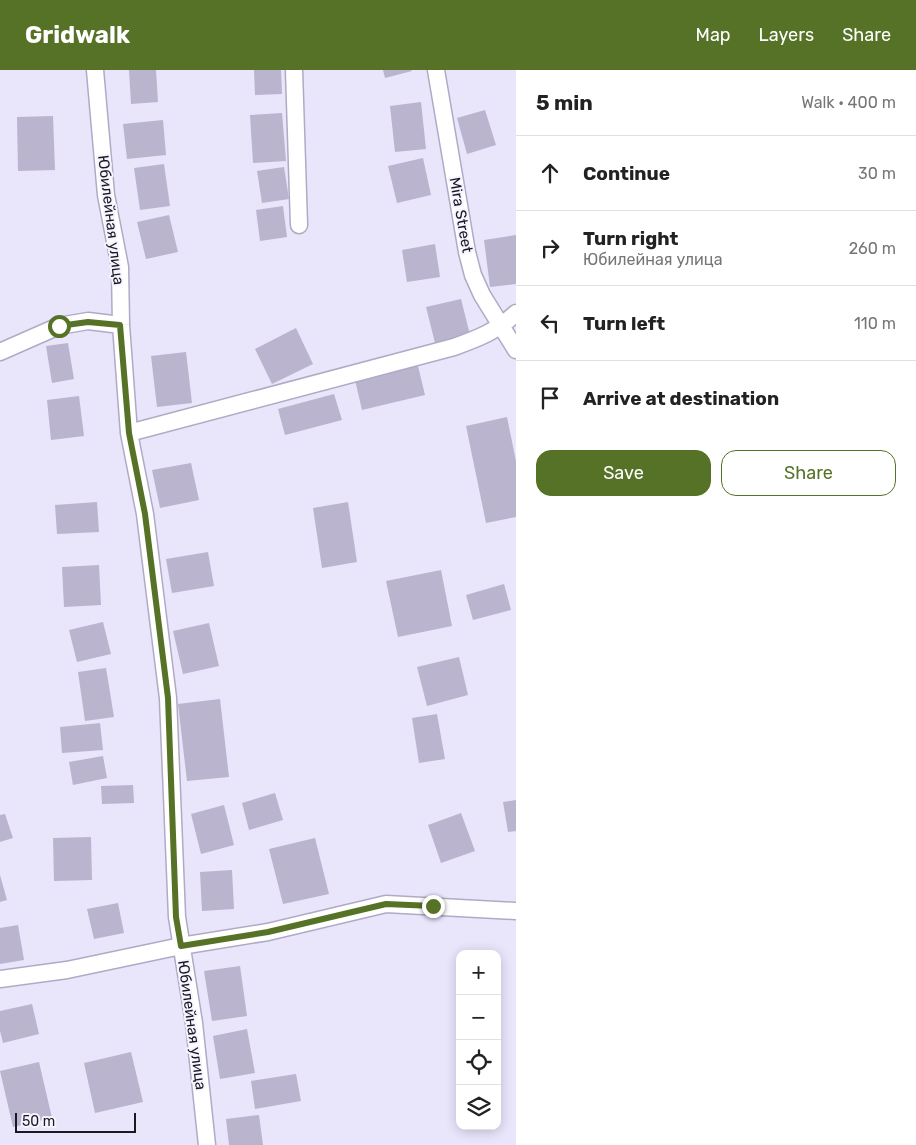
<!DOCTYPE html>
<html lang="en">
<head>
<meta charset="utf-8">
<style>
  body { margin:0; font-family:Rubik,sans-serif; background:#f6f6f6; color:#222 }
  .controls { position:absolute; right:15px; bottom:15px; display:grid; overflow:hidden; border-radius:10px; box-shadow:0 2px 12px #0003 }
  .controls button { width:45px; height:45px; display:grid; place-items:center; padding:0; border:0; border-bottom:1px solid #e0e0e0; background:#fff; color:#222; font:25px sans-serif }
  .scale { position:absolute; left:15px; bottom:12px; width:121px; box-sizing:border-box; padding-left:5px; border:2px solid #1a1821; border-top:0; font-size:14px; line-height:18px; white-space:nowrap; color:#1a1821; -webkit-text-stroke:4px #f6f4ff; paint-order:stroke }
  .stop { position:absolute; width:15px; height:15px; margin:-11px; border:4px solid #567226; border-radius:50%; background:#fff }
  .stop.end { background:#567226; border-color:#fff; box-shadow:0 1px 5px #0008 }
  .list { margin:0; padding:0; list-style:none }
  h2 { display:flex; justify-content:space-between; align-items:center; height:65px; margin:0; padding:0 20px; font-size:21px }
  h2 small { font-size:16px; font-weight:400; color:#767676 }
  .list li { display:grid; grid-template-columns:32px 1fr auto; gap:15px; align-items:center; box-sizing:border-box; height:75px; padding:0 20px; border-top:1px solid #e0e0e0 }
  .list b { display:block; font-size:19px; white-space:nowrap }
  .list p { margin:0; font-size:16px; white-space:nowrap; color:#767676 }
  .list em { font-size:16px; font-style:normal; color:#767676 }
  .actions { display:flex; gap:10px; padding:15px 20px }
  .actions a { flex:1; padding:11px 0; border:1px solid #567226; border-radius:15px; text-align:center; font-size:18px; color:#567226 }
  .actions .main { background:#567226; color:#fff }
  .icon { flex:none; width:28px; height:28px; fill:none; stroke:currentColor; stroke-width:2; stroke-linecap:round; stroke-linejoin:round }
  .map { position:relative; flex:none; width:516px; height:1075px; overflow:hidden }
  header { display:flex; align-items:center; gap:30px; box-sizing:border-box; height:70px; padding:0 25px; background:#567226; color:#fff }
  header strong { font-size:24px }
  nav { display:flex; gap:28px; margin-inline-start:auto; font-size:18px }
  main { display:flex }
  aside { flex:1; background:#fff }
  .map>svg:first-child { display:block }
  .building { fill:#bab4ce }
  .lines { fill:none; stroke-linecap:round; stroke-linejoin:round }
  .minor-casing { stroke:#b0abc5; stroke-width:19 }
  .minor { stroke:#fff; stroke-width:16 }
  .route { stroke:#567226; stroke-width:6 }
  .labels { text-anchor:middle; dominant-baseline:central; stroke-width:4; stroke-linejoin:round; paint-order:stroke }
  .street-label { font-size:15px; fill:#1a1821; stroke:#f6f4ff }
</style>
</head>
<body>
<header>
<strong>Gridwalk</strong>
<nav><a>Map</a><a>Layers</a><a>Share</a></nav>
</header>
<main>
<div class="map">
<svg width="516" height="1075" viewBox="0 0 516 1075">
  <rect width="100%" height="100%" fill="#e9e5fb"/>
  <path class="building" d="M 129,0 L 156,0 L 158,32 L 131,34 Z
    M 254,0 L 281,0 L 282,24 L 255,25 Z
    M 383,0 L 411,0 L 412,1 L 385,8 Z
    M 421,32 L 426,79 L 395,82 L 390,36 Z
    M 485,40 L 496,75 L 467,84 L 457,48 Z
    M 282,43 L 286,91 L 253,93 L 250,45 Z
    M 53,46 L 55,100 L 18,101 L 17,47 Z
    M 163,50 L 166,85 L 127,89 L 123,54 Z
    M 423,88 L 431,125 L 397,133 L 388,96 Z
    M 164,94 L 170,136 L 140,140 L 134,98 Z
    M 284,97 L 289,129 L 262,133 L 257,101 Z
    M 283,136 L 287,167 L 260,171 L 256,140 Z
    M 169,145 L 178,182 L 146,189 L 137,152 Z
    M 516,165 L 516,214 L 490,217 L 484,170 Z
    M 435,174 L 440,207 L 407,212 L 402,180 Z
    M 461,229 L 470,265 L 435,273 L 426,237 Z
    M 296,258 L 313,294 L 272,314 L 255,279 Z
    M 68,273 L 74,309 L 52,313 L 46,276 Z
    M 186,282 L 192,333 L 157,337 L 151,286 Z
    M 418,296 L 425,325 L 362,340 L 355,310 Z
    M 334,324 L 342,350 L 285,365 L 278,339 Z
    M 79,326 L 84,366 L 51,370 L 47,330 Z
    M 507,347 L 516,391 L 516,447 L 486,453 L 466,356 Z
    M 191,393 L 199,430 L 160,438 L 152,400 Z
    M 97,432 L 99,462 L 57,464 L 55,435 Z
    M 348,432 L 357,492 L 322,498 L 313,438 Z
    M 208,482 L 214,516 L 172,523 L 166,489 Z
    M 99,495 L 101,535 L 64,537 L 62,497 Z
    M 441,500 L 452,556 L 398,567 L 386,511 Z
    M 504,514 L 511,540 L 473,550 L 466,525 Z
    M 103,552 L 111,584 L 77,592 L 69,560 Z
    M 209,553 L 219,596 L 183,604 L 173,561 Z
    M 459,587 L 468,625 L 427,636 L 417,597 Z
    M 106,598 L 114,647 L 85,651 L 78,602 Z
    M 220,629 L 229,707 L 187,711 L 178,634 Z
    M 437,644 L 445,689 L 419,693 L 412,648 Z
    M 100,653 L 103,680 L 62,683 L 60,657 Z
    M 103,686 L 107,708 L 73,715 L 69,692 Z
    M 133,715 L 134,733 L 102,734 L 101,716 Z
    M 275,723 L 283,750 L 249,760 L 242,733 Z
    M 516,730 L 516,761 L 508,762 L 503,732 Z
    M 224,735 L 234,775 L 201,784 L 191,744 Z
    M 461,743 L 475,781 L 441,793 L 428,755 Z
    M 5,744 L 13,768 L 0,772 L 0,745 Z
    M 91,767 L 92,810 L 54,811 L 53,768 Z
    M 315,768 L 329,824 L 283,834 L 269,779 Z
    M 232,800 L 234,839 L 202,841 L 200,802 Z
    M 0,805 L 7,830 L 0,832 Z
    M 118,833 L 124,863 L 94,869 L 87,839 Z
    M 18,855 L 24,890 L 0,894 L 0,858 Z
    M 240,896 L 247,946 L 212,951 L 204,901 Z
    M 32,934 L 39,964 L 3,973 L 0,961 L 0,941 Z
    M 247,959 L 255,1003 L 220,1009 L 213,966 Z
    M 131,982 L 143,1032 L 95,1043 L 84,993 Z
    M 39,992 L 52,1048 L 13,1057 L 0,1001 Z
    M 296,1004 L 301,1031 L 255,1039 L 251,1011 Z
    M 259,1045 L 263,1075 L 229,1075 L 226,1049 Z"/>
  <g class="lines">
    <g class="minor-casing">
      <path id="minor" d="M 95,0 L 106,125 L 120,197 L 121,255 L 129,363 L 145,444 L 168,628 L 177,847 L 194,953 L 207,1075
        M 294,0 L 299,155
        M 436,0 L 467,182 L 473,205 L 482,225 L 516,280
        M 0,282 L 59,256 L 88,251 L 121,255
        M 129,363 L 454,277 C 479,268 497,261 516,243
        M 0,909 L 67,900 L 181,876 L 268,862 L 386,834 L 516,841"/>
    </g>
    <use href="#minor" class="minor"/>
  </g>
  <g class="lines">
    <path class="route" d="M 59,256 L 88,252 L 120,255 L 129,363 L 145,444 L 168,628 L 176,847 L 181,876 L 268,862 L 386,834 L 433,836"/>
  </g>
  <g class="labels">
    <g class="street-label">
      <text transform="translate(461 145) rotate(80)">Mira Street</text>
      <text transform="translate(111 150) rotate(83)">Юбилейная улица</text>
      <text transform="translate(192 955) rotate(82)">Юбилейная улица</text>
    </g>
  </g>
</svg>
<div class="controls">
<button>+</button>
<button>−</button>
<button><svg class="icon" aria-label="locate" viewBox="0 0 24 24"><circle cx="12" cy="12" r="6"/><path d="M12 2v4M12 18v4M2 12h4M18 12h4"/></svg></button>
<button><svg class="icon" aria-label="layers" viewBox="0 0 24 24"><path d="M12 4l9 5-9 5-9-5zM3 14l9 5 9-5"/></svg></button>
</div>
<div class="scale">50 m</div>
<div class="stop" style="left:59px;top:256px"></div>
<div class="stop end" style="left:433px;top:836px"></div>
</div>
<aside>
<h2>5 min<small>Walk · 400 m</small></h2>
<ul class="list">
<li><svg class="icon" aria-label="ahead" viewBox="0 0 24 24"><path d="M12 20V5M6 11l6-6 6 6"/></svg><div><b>Continue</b></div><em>30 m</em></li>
<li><svg class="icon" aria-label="right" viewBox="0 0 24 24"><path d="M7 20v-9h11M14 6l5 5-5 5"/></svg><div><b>Turn right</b><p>Юбилейная улица</p></div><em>260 m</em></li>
<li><svg class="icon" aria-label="left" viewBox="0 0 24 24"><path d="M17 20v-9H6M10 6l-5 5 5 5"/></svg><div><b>Turn left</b></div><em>110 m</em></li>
<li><svg class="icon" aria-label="arrive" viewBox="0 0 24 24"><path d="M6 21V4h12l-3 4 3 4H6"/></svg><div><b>Arrive at destination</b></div></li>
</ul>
<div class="actions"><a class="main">Save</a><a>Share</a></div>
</aside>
</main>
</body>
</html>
